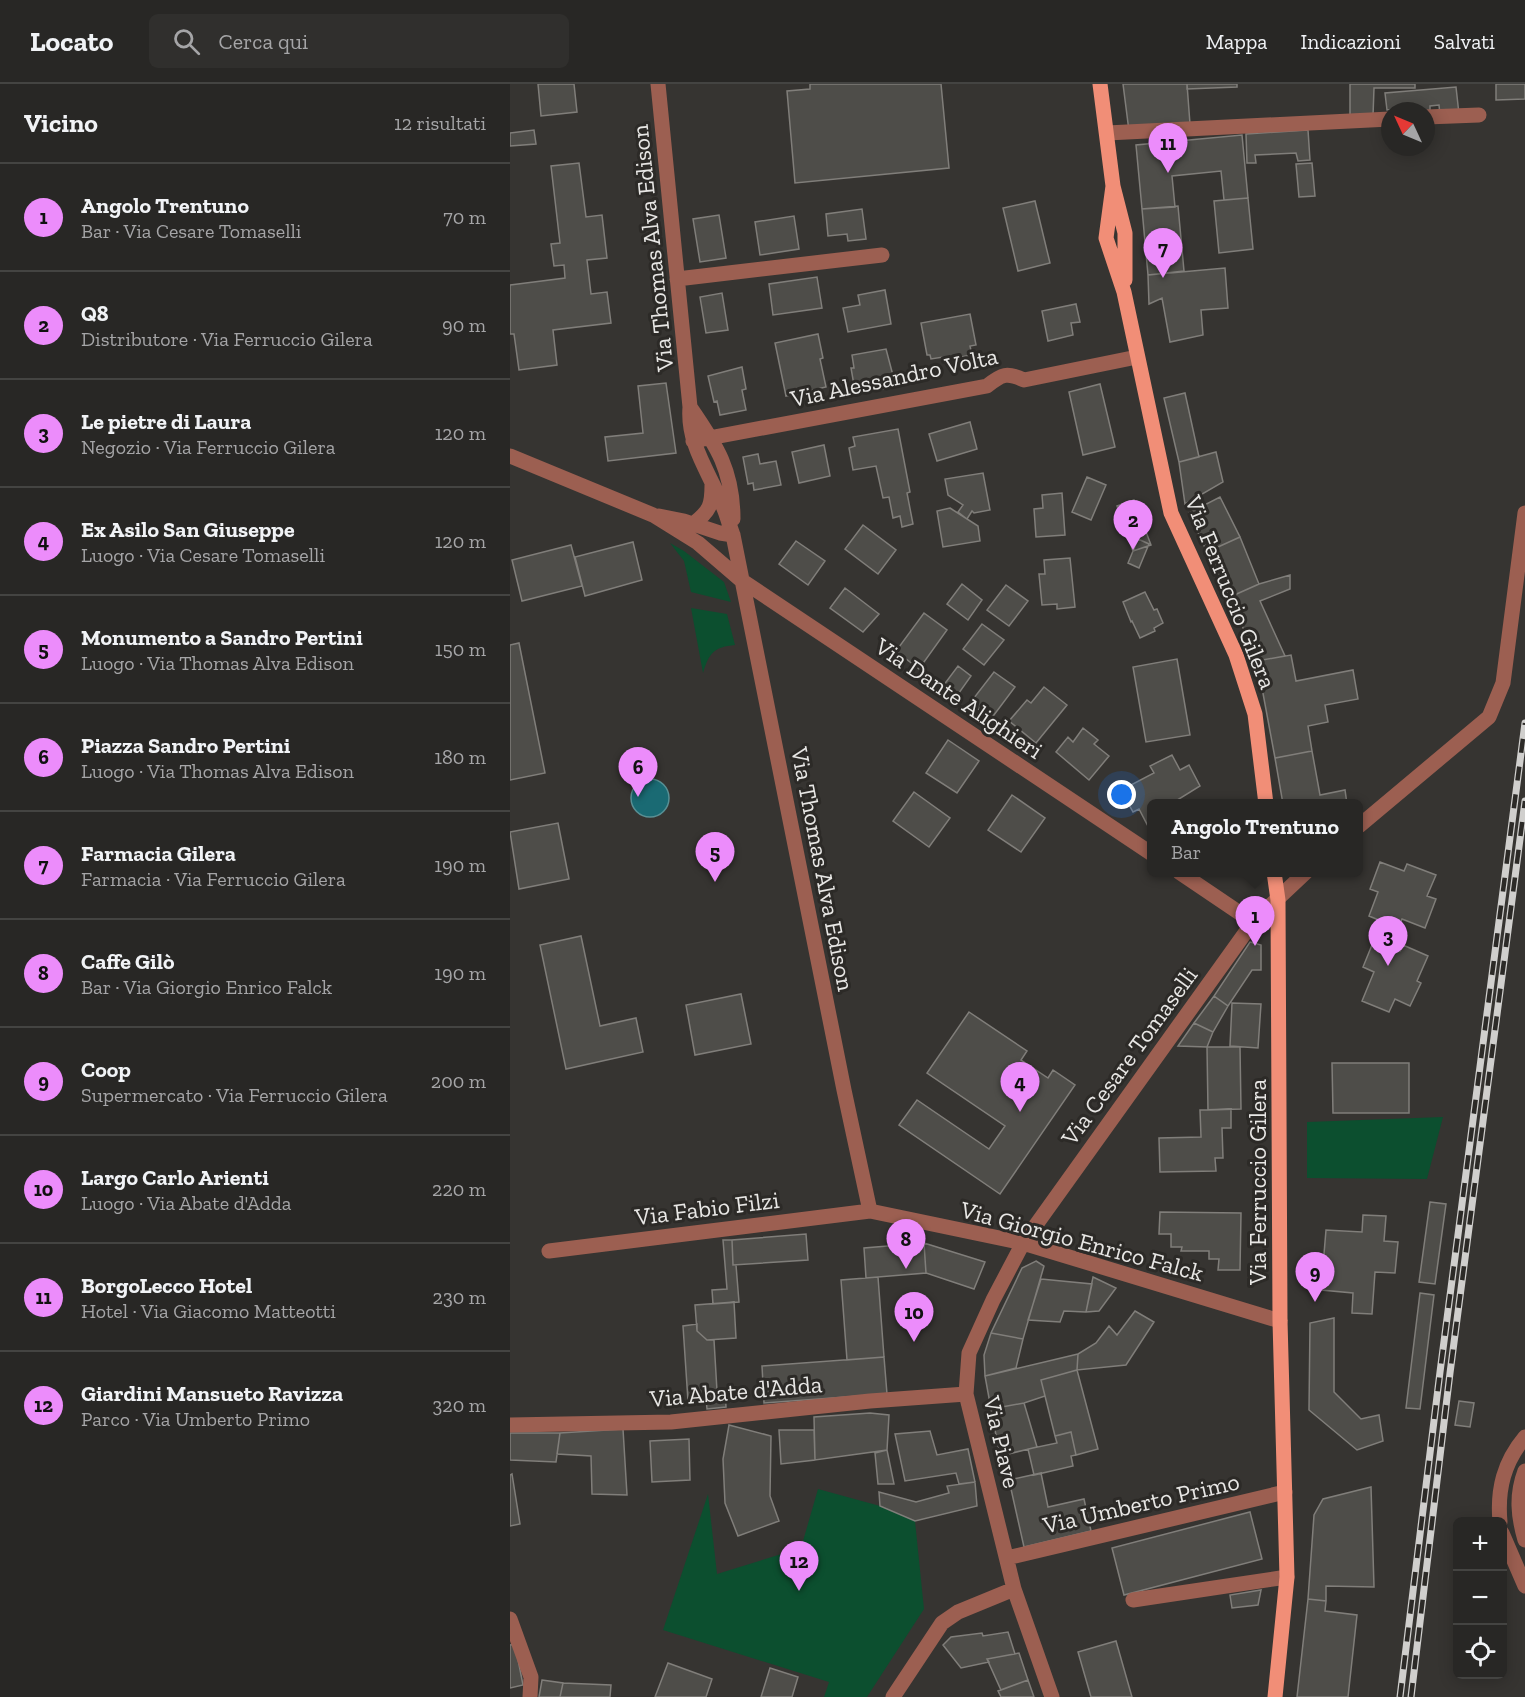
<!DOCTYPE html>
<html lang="it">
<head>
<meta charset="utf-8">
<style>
  body { margin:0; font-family:"Zilla Slab",serif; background:#302f2d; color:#f1f3f6 }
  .controls { position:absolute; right:18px; bottom:18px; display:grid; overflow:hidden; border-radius:9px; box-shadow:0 3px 15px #0003 }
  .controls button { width:54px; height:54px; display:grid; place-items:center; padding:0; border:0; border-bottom:2px solid #444442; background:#282725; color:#f1f3f6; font:30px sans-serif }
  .compass { position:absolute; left:871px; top:18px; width:54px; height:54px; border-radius:50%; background:#282725; box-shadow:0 3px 15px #0003; rotate:314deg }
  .you { position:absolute; left:612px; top:711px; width:21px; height:21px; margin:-15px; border:4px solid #fff; border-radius:50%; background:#1a73e8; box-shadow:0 0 0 9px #1a73e833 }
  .badge { display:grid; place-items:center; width:39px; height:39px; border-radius:50%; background:#ec8cfb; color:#111; font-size:20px; font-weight:700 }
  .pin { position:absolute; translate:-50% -50px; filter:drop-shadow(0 2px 3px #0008) }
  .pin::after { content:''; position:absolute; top:32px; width:21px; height:18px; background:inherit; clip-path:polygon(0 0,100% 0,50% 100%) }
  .popup { position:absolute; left:637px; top:715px; width:216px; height:78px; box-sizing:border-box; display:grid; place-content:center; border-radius:9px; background:#282725; filter:drop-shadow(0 2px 4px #0005); font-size:20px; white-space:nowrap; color:#a5a5a7 }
  .popup b { font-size:22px; color:#f1f3f6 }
  .popup::after { content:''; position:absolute; left:50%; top:100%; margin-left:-12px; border:12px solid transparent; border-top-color:#282725 }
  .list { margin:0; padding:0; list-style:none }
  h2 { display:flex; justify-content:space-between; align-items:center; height:78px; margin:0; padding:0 24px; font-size:26px }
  h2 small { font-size:20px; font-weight:400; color:#a5a5a7 }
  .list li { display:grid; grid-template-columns:39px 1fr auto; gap:18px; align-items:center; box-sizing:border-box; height:108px; padding:0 24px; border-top:2px solid #444442 }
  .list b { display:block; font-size:22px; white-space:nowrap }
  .list p { margin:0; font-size:20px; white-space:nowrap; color:#a5a5a7 }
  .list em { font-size:20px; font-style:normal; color:#a5a5a7 }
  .icon { flex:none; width:33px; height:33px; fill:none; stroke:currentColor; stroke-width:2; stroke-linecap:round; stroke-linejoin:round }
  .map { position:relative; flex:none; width:1015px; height:1613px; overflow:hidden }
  header { display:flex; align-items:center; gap:36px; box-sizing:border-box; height:84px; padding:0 30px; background:#282725; border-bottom:2px solid #444442 }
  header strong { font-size:28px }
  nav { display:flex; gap:33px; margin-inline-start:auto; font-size:21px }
  .search { width:420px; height:54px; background:#302f2d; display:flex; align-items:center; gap:15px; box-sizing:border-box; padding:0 21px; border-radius:9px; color:#a5a5a7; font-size:22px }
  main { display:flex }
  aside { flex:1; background:#282725 }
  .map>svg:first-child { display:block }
  .green { fill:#0c4f2f }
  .water { fill:#1a6a73; stroke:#589095; stroke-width:1.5 }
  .building { fill:#4e4d49; stroke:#807e7a; stroke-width:1.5 }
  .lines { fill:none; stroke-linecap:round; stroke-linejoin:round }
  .minor { stroke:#9c5f51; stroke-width:15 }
  .major { stroke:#f18e77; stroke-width:15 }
  .rail-casing { stroke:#d0cfcd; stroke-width:7 }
  .rail { stroke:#2c2a27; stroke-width:4.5; stroke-dasharray:14; stroke-linecap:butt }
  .labels { text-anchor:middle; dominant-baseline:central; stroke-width:6; stroke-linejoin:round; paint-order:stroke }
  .street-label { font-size:24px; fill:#e8e7e5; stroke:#2c2a27 }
</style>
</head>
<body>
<header>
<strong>Locato</strong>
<div class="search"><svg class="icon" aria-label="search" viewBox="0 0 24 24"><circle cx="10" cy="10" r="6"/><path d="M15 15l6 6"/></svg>Cerca qui</div>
<nav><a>Mappa</a><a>Indicazioni</a><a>Salvati</a></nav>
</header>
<main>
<aside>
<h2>Vicino<small>12 risultati</small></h2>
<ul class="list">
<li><span class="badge">1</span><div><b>Angolo Trentuno</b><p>Bar · Via Cesare Tomaselli</p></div><em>70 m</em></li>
<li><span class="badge">2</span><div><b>Q8</b><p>Distributore · Via Ferruccio Gilera</p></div><em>90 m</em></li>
<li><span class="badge">3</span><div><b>Le pietre di Laura</b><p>Negozio · Via Ferruccio Gilera</p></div><em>120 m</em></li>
<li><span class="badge">4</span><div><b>Ex Asilo San Giuseppe</b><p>Luogo · Via Cesare Tomaselli</p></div><em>120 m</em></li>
<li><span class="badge">5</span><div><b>Monumento a Sandro Pertini</b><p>Luogo · Via Thomas Alva Edison</p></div><em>150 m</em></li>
<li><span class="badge">6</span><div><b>Piazza Sandro Pertini</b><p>Luogo · Via Thomas Alva Edison</p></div><em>180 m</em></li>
<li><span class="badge">7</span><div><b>Farmacia Gilera</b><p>Farmacia · Via Ferruccio Gilera</p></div><em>190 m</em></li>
<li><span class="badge">8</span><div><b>Caffe Gilò</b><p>Bar · Via Giorgio Enrico Falck</p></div><em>190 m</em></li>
<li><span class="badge">9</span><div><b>Coop</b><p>Supermercato · Via Ferruccio Gilera</p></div><em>200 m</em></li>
<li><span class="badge">10</span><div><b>Largo Carlo Arienti</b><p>Luogo · Via Abate d'Adda</p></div><em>220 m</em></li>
<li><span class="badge">11</span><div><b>BorgoLecco Hotel</b><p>Hotel · Via Giacomo Matteotti</p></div><em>230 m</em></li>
<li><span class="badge">12</span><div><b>Giardini Mansueto Ravizza</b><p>Parco · Via Umberto Primo</p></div><em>320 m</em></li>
</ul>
</aside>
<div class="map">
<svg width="1015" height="1613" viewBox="0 0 1015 1613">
  <rect width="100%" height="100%" fill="#363431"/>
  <path class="green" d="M 160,459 L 174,467 L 214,498 L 221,518 L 181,508 L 174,477 Z
    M 181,524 L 217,530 L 225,561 C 204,563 199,569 193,589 Z
    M 933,1033 L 917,1095 L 797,1094 L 797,1038 Z
    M 308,1405 L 370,1422 L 405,1437 L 414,1525 L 357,1613 L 314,1613 L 319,1598 L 153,1546 L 198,1410 L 207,1490 L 291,1464 Z"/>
  <path class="water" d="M121 714a19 19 0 1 1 38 0a19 19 0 1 1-38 0Z"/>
  <path class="building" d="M 28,0 L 64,0 L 67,28 L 31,32 Z
    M 300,0 L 431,0 L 439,84 L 285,99 L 277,7 L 300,5 Z
    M 613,0 L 677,0 L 680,40 L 619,47 Z
    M 677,0 L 727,0 L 727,3 L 677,5 Z
    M 840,0 L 905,0 L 905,4 L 864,4 L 863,32 L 840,32 Z
    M 986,0 L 1015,0 L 1015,15 L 986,16 Z
    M 946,3 L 949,30 L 930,31 L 929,21 L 920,22 L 920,26 L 902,27 L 902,23 L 877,26 L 875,9 Z
    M 24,46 L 26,60 L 0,62 L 0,49 Z
    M 798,46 L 800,76 L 788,77 L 786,69 L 745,71 L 746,79 L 737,79 L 736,50 Z
    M 732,51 L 738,114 L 714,116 L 711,87 L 662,92 L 665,123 L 632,125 L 626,61 Z
    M 69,79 L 76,133 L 92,131 L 97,174 L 77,176 L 81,210 L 97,208 L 101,239 L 43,246 L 47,281 L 9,286 L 4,250 L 0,250 L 0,201 L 55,194 L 54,181 L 44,182 L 41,160 L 50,159 L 41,82 Z
    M 802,79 L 805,112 L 789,113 L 786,80 Z
    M 738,114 L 743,165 L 709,169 L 704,117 Z
    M 525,117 L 540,179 L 508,187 L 493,124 Z
    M 668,122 L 674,187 L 638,191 L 632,125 Z
    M 352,125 L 356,155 L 338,157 L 337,150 L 318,152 L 316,130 Z
    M 209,131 L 216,174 L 190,178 L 183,135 Z
    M 284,132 L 289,165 L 250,171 L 245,138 Z
    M 715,184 L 718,224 L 691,226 L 693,251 L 660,258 L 652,214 L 639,220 L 638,191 Z
    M 307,193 L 312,224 L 263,231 L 259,200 Z
    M 375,206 L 381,240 L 338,248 L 333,224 L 350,221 L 348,211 Z
    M 212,209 L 218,246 L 196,249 L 190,213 Z
    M 566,220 L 570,238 L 561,239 L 563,251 L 538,257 L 532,227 Z
    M 460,230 L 466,261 L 460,262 L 462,271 L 434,276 L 433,273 L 421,275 L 420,271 L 417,271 L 411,239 Z
    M 308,250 L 313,274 L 310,275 L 316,303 L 276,312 L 265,259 Z
    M 376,265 L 386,303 L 362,307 L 362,304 L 345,307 L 341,284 L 344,284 L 342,271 Z
    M 232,283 L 236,305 L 232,306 L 236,326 L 210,331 L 207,317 L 204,318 L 198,292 Z
    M 156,299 L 166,369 L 98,377 L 95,353 L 133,349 L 128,302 Z
    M 590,300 L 605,363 L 573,371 L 559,308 Z
    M 675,309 L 689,373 L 669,378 L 654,314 Z
    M 460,338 L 467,365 L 427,377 L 419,350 Z
    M 388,345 L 400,408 L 397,409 L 403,440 L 392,443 L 390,432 L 383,434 L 379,413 L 373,414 L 366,382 L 343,386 L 339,364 L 345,362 L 343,353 Z
    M 314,361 L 320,392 L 289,399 L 282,368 Z
    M 706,368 L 713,398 L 675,420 L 669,378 Z
    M 248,370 L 250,380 L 266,377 L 271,401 L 244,406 L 243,399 L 238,400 L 233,373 Z
    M 473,389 L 480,426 L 464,429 L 462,427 L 457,435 L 448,428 L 453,421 L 438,411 L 435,395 Z
    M 577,393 L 596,401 L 581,436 L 562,428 Z
    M 552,409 L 555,451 L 526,453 L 524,425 L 533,424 L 532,411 Z
    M 710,413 L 730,453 L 697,468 L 679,429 Z
    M 624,416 L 641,461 L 623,467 L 607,422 Z
    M 440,424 L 468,442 L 470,457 L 433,463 L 427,427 Z
    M 353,441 L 386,466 L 368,490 L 335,465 Z
    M 730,453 L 749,500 L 720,513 L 697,468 Z
    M 628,455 L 639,460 L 629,484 L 618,479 Z
    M 286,457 L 315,477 L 298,501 L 269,480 Z
    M 123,458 L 132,496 L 75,512 L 65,473 Z
    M 61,461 L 72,502 L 12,517 L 2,476 Z
    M 560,474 L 565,523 L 547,525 L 547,520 L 532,521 L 529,490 L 535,490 L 534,476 Z
    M 780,491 L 780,505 L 750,517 L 775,572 L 747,577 L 720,513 L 749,500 Z
    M 452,500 L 472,516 L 458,536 L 437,520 Z
    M 496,501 L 518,517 L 499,542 L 477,526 Z
    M 335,504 L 369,530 L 353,548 L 320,524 Z
    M 635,508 L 644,526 L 647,525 L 653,539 L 644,544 L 645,547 L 630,554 L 622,537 L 621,538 L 613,518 Z
    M 414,529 L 437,546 L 409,585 L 386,567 Z
    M 472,540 L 494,556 L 474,581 L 453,565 Z
    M 9,559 L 35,689 L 0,696 L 0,561 Z
    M 781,571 L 786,597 L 843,586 L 848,615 L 815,621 L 818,638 L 798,642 L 802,667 L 765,674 L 747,577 Z
    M 667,575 L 680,651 L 636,658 L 623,583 Z
    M 448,582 L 461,592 L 444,616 L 430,606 Z
    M 484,588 L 505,603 L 481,635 L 460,619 Z
    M 534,603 L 557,621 L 526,659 L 499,637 L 517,616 L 521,619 Z
    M 573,644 L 588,656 L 584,660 L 599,672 L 579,696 L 546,668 L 558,653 L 563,658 Z
    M 438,656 L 469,677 L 447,709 L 416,689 Z
    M 802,667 L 810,711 L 835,706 L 837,720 L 773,720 L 765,674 Z
    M 662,671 L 670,686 L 679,681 L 690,702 L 661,720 L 642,720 L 640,746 L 629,725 L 623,728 L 617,717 L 623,714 L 617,703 L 644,689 L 640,682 Z
    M 404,708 L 440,734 L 419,763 L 383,737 Z
    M 502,711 L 535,734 L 511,768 L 478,746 Z
    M 48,739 L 59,795 L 9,805 L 0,748 Z
    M 870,778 L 894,787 L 897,780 L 926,791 L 917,812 L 926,815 L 915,844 L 892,835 L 888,844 L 859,832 L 868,808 L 860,805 Z
    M 71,852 L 90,942 L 126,934 L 133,968 L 56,985 L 30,861 Z
    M 864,856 L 890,867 L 893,861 L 918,872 L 907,897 L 911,899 L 900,922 L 885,915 L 879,928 L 852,917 L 864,888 L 853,883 Z
    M 740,858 L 751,861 L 751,886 L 742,886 L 718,922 L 704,912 Z
    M 231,910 L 241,960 L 185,971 L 176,921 Z
    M 704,912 L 718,922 L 703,948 L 684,939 Z
    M 722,919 L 751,920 L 748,964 L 720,962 Z
    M 459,928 L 517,967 L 511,976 L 538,994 L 543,986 L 565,1001 L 490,1110 L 389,1041 L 407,1016 L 479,1065 L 495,1042 L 417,989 Z
    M 684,939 L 703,948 L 697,963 L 668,962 Z
    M 697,963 L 730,963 L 731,1025 L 698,1026 Z
    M 822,979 L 899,979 L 899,1029 L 823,1029 Z
    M 721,1025 L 721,1044 L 712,1044 L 713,1074 L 705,1074 L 706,1087 L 650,1088 L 649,1054 L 691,1053 L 690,1026 Z
    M 920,1118 L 936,1120 L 925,1200 L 909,1198 Z
    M 650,1128 L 731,1129 L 730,1186 L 708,1186 L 709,1175 L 699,1175 L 699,1167 L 671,1167 L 672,1163 L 661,1163 L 661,1150 L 649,1150 Z
    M 853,1131 L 876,1132 L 874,1157 L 888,1158 L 885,1189 L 865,1188 L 862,1230 L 842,1229 L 843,1209 L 811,1206 L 816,1146 L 852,1148 Z
    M 296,1150 L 298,1176 L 223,1181 L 222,1156 Z
    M 213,1156 L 222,1156 L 223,1181 L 226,1181 L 229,1218 L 203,1220 L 202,1206 L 217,1205 Z
    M 414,1159 L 475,1178 L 464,1205 L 416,1189 Z
    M 414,1159 L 416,1189 L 356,1194 L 354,1164 Z
    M 526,1177 L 534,1182 L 513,1255 L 481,1249 L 512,1184 Z
    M 368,1193 L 374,1273 L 337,1276 L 331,1196 Z
    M 583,1193 L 606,1204 L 589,1227 L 576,1228 Z
    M 531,1195 L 582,1200 L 576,1228 L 554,1227 L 550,1238 L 518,1236 Z
    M 910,1209 L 924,1211 L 910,1325 L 896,1324 Z
    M 224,1218 L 226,1254 L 197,1256 L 187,1247 L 185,1221 Z
    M 625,1227 L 644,1238 L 616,1281 L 567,1286 L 568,1270 L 586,1259 L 599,1242 L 607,1251 Z
    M 824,1234 L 824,1308 L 851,1335 L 869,1331 L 873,1357 L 847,1366 L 799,1326 L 800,1239 Z
    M 187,1240 L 187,1247 L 197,1256 L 204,1256 L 207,1307 L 215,1306 L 216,1323 L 197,1325 L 196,1315 L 178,1317 L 173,1242 Z
    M 481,1249 L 513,1255 L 506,1284 L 475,1292 L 474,1271 Z
    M 568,1270 L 567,1286 L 531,1296 L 535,1312 L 514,1319 L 481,1325 L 475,1292 Z
    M 374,1273 L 377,1310 L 254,1319 L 252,1282 Z
    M 567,1286 L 588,1365 L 566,1371 L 561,1348 L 545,1352 L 531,1296 Z
    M 949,1317 L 964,1319 L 960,1343 L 945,1341 Z
    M 514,1319 L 527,1363 L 490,1372 L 481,1325 Z
    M 360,1329 L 379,1331 L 377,1366 L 305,1376 L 304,1333 Z
    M 219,1341 L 261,1352 L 260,1412 L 269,1437 L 228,1452 L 215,1419 L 213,1375 Z
    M 113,1345 L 117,1411 L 82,1410 L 81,1372 L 47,1370 L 50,1349 Z
    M 269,1346 L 304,1346 L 305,1376 L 271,1380 Z
    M 420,1347 L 427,1371 L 458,1365 L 465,1398 L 449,1400 L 446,1389 L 395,1397 L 385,1350 Z
    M 561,1348 L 566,1371 L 561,1372 L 563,1382 L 524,1391 L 518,1365 L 547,1359 L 545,1352 Z
    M 0,1349 L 50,1349 L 46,1378 L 0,1376 Z
    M 179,1355 L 180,1396 L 142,1398 L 140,1357 Z
    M 377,1366 L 384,1400 L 368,1400 L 365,1369 Z
    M 531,1389 L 538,1423 L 574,1415 L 581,1447 L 514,1463 L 499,1396 Z
    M 2,1390 L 10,1440 L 0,1442 L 0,1391 Z
    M 465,1398 L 467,1422 L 405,1437 L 370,1422 L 369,1408 L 406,1418 L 439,1409 L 437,1402 Z
    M 861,1403 L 864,1503 L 816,1502 L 816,1517 L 798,1515 L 804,1431 L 813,1415 Z
    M 740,1428 L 752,1475 L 614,1511 L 602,1464 Z
    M 751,1506 L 748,1521 L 722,1524 L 720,1511 Z
    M 798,1515 L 816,1517 L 815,1527 L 847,1531 L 838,1613 L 787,1613 Z
    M 498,1548 L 505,1570 L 477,1575 L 479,1578 L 451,1584 L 433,1561 L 441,1553 L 472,1549 L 473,1552 Z
    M 606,1557 L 622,1613 L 581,1613 L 568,1568 Z
    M 5,1560 L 13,1601 L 0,1604 L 0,1561 Z
    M 509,1569 L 518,1596 L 491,1606 L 477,1575 Z
    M 158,1579 L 202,1595 L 196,1613 L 145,1613 Z
    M 260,1584 L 288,1593 L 282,1613 L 251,1613 Z
    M 32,1596 L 53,1599 L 50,1613 L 29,1613 Z
    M 518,1596 L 524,1613 L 491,1613 L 488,1607 Z
    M 53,1599 L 101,1601 L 100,1613 L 50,1613 Z"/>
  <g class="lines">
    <path class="minor" d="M 148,0 L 180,323 C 177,360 199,388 212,420 C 217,430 219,441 223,451 L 334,1006 L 360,1127
      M 916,33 L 969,31
      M 597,49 L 880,35
      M 167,195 L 372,171
      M 180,323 C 207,362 223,387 223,435
      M 183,357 L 477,302 C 492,290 497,288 514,296 L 627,273
      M 0,372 L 143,431 L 188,459 L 231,496 L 642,770
      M 149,432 L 174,437 L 210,449 L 223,451
      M 183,440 C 200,427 202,421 202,401
      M 849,742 L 979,633 L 993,599 L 1015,429
      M 669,788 L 743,838
      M 39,1167 L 360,1127 L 513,1159 L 770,1237
      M 0,1341 L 161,1338 L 360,1317 L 456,1310
      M 1015,1387 C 1006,1411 1008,1432 1015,1456
      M 990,1438 C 987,1405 994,1378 1015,1353
      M 992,1449 L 1015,1502
      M 497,1474 L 775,1408
      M 623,1516 L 777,1493
      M 0,1535 L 21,1593 L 20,1613
      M 383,1613 L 432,1539 L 448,1528 L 504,1505
      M 542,1613 L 504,1505 L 456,1310 L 459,1269 L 483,1216 L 513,1159 L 743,838 L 796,788"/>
    <path class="major" d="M 590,0 L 603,102 L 615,149 L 615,196
      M 603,102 L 596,154 L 614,208 L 661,429 L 726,571 L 745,630 L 756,720
      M 764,788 L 768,816 L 770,1237 L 777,1493 L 765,1613"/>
    <g class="rail-casing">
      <path id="rail" d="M 890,1613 L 930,1288 L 1015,639
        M 901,1613 L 940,1289 L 1015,717"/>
    </g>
    <use href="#rail" class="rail"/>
  </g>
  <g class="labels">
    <g class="street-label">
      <text transform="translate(142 164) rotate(-96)">Via Thomas Alva Edison</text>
      <text transform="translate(384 293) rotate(-12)">Via Alessandro Volta</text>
      <text transform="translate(721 508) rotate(68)">Via Ferruccio Gilera</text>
      <text transform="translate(449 614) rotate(34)">Via Dante Alighieri</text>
      <text transform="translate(313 785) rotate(79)">Via Thomas Alva Edison</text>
      <text transform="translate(619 972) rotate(-54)">Via Cesare Tomaselli</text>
      <text transform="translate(747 1098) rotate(-90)">Via Ferruccio Gilera</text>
      <text transform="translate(197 1124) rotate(-7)">Via Fabio Filzi</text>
      <text transform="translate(572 1157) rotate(15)">Via Giorgio Enrico Falck</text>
      <text transform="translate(226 1307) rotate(-5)">Via Abate d'Adda</text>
      <text transform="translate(492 1358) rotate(77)">Via Piave</text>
      <text transform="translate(631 1419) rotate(-13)">Via Umberto Primo</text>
    </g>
  </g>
</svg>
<div class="controls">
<button>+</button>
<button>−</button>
<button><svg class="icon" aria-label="locate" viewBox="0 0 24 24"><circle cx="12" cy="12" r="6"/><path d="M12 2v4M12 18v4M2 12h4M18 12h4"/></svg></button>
</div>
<svg class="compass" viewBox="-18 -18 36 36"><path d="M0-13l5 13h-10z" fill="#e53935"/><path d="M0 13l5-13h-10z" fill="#a5a5a7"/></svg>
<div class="you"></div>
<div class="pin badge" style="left:745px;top:862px">1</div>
<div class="popup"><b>Angolo Trentuno</b>Bar</div>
<div class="pin badge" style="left:623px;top:466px">2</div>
<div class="pin badge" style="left:878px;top:882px">3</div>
<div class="pin badge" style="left:510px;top:1028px">4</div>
<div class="pin badge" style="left:205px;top:798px">5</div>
<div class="pin badge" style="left:128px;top:713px">6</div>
<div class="pin badge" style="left:653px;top:194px">7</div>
<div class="pin badge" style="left:396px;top:1185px">8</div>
<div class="pin badge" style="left:805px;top:1218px">9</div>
<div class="pin badge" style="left:404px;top:1258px">10</div>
<div class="pin badge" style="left:658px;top:89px">11</div>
<div class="pin badge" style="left:289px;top:1507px">12</div>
</div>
</main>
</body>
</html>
